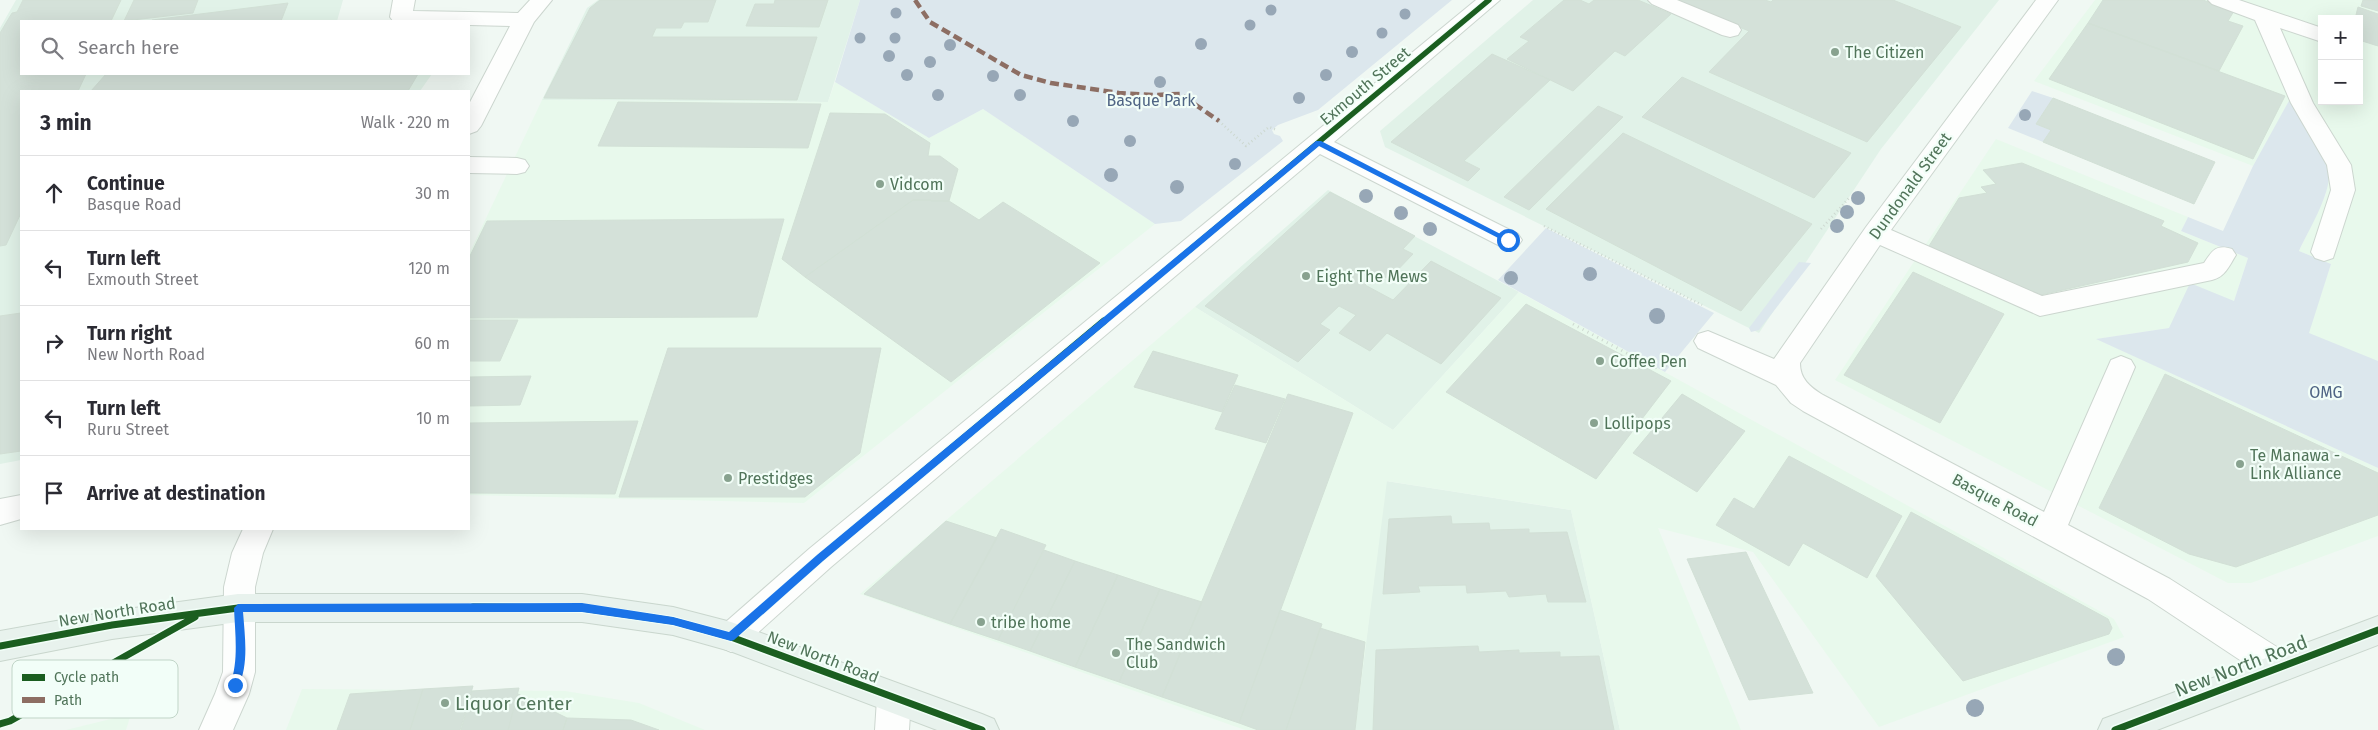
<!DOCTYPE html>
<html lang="en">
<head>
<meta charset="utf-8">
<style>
  body { margin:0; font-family:"Fira Sans",sans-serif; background:#f2f2f3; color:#2b2b33 }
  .controls { position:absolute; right:15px; top:15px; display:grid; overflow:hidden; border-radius:0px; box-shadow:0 5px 20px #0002 }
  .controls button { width:45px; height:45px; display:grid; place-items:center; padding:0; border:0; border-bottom:1px solid #e1e1e2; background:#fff; color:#2b2b33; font:25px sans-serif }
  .stop { position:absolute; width:15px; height:15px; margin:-11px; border:4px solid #1a73e8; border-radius:50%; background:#fff }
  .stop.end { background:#1a73e8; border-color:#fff; box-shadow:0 1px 5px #0008 }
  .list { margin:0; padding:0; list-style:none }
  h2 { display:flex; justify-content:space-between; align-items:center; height:65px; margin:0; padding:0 20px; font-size:21px }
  h2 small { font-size:16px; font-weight:400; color:#7c7c81 }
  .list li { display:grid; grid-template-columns:32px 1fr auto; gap:15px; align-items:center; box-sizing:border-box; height:75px; padding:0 20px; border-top:1px solid #e1e1e2 }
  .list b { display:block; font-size:19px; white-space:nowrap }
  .list p { margin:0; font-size:16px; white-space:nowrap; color:#7c7c81 }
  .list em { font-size:16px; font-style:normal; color:#7c7c81 }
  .icon { flex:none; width:28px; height:28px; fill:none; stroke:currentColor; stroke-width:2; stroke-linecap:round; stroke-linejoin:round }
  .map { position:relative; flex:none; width:2378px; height:730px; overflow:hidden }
  .search { position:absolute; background:#fff; box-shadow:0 5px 20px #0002; left:20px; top:20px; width:450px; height:55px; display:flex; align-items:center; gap:12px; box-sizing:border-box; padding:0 18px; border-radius:0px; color:#7c7c81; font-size:19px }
  .panel { position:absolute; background:#fff; box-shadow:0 5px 20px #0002; left:20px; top:90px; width:450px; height:440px; border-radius:0px }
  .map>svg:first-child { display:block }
  .residential { fill:#e1f2e8 }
  .commercial { fill:#e8f9ec; fill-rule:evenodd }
  .green { fill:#dce7ed }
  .building { fill:#d4e1d9; stroke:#d2e0d6 }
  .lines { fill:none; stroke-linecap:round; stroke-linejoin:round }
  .minor-casing { stroke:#ccd6cf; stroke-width:2 }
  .major-casing { stroke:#c9d6cd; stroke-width:2 }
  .path-far1 { stroke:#cdd8d0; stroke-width:2.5; stroke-dasharray:1 3; stroke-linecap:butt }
  .path { stroke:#cdd8d0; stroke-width:3; stroke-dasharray:1 4.5; stroke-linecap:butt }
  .minor { fill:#fdfefd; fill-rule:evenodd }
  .major { fill:#e8f2ed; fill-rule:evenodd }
  .quiet { stroke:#8d6e63; stroke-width:4.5; stroke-dasharray:9 4.5; stroke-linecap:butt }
  .cycleway-far1-casing { stroke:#f2fef8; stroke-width:8 }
  .cycleway-casing { stroke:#f2fef8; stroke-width:10 }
  .cycleway-far1 { stroke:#1b5e20; stroke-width:5.5 }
  .cycleway { stroke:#1b5e20; stroke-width:7 }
  .tree { fill:#97a7b6 }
  .route { fill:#1a73e8 }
  .poi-dot { fill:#88a28f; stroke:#f2fef8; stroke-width:2 }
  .labels { text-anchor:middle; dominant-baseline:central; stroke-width:4.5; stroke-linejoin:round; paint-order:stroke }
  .poi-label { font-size:16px; fill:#507459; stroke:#f2fef8; text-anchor:start }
  .street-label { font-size:16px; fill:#507459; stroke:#f2fef8 }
  .park-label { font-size:16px; fill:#4f6484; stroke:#f2fef8 }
  .near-street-label { font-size:19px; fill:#507459; stroke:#f2fef8 }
  .near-poi-label { font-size:19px; fill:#507459; stroke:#f2fef8; text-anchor:start }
  .key { fill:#f2fef8; stroke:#c1d5c8; stroke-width:1 }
  .key-label { font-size:14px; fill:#507459 }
</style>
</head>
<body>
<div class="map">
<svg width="2378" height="730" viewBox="0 0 2378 730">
  <rect width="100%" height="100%" fill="#f0f8f3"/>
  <path class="residential" d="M 16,0 L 343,0 L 337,21 L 21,21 L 21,74 L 432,74 L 420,91 L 21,91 L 21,460 L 0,464 L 0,28 Z
    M 598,0 L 860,0 L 828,102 L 542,100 L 587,8 Z
    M 1533,0 L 1999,0 L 1881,149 L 1759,333 L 1385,147 L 1380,131 Z
    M 1328,190 L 1519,292 L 1393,430 L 1195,307 Z
    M 1386,481 L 1571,510 L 1620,730 L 1355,730 Z"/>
  <path class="commercial" d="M 2095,0 L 2378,0 L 2378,363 L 2308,333 L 2331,264 L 2299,251 L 2326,194 L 2320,147 L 2298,115 L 2290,100 L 2253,166 L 2034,81 ZM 2322,19 L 2359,19 L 2359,101 L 2322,101 Z
    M 835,82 L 929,138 L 983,109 L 1155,224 L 804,503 L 469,495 L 469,254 L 542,100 L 828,102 Z
    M 1996,139 L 2188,217 L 2181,231 L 2248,258 L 2234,301 L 2169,328 L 2097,339 L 2378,468 L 2378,536 L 2251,583 L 2228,583 L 1835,380 Z
    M 1519,292 L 2114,619 L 2124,637 L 1879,727 L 1753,552 L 1658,528 L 1741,730 L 1620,730 L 1571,510 L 1387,481 L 1355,730 L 1245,730 L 860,594 L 1195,307 L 1393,430 Z
    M 302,689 L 565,691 L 639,703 L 705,730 L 286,730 Z
    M 131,714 L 126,730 L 66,730 Z"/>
  <path class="green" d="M 860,0 L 1452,0 L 1318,110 L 1278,125 L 1272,130 L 1274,134 L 1280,136 L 1283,141 L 1181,221 L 1155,224 L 983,109 L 929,138 L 835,82 Z
    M 2032,91 L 2053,98 L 2036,124 L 2051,130 L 2043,142 L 2008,128 Z
    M 2290,99 C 2299,117 2328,151 2329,169 C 2332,193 2309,229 2299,251 L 2331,264 L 2309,333 L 2378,361 L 2378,468 L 2096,339 L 2169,328 L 2190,283 L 2234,301 L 2248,258 L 2181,231 L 2188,217 L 2223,231 L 2253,166 Z
    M 1546,228 L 1714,313 L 1665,372 L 1498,280 Z
    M 1799,262 L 1811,263 L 1759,330 L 1751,332 L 1749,328 Z"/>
  <path class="building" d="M 23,0 L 121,0 L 111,21 L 21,21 L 21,74 L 86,74 L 78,91 L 21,91 L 21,213 L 6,245 L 0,246 L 0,33 L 12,13 L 17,12 Z
    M 134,0 L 198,0 L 193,13 L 124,21 Z
    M 600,0 L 716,0 L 708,22 L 684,22 L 681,28 L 656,28 L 652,37 L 817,37 L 797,100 L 544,98 L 590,8 Z
    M 775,0 L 828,0 L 819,27 L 746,26 L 755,4 L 774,4 Z
    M 1564,0 L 1580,0 L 1589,4 L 1594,0 L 1638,0 L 1671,14 L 1625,56 L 1615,51 L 1573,91 L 1507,59 L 1529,41 L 1520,37 Z
    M 1674,0 L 1765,0 L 1771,2 L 1773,0 L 1893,0 L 1961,27 L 1867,142 L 1709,72 L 1749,31 Z
    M 2103,0 L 2203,0 L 2234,11 L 2228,21 L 2243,26 L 2219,71 L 2088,23 Z
    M 2363,0 L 2378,0 L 2378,11 L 2361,6 Z
    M 288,3 L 281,21 L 152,21 L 152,20 Z
    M 2358,7 L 2378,14 L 2378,46 L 2359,40 L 2359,19 L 2355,19 Z
    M 2088,23 L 2285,96 L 2253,159 L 2049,79 Z
    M 1492,54 L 1550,80 L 1464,161 L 1480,169 L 1468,181 L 1391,142 Z
    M 106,74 L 418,74 L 408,91 L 91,91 Z
    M 1682,77 L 1851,153 L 1814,198 L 1642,117 Z
    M 2053,98 L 2215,162 L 2194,204 L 2043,142 L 2051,130 L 2036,124 Z
    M 618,102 L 821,104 L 808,148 L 598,146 Z
    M 1598,106 L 1623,117 L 1529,210 L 1504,197 Z
    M 830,113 L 885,114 L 930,143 L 928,156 L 940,156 L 958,169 L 949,201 L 913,200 L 805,277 L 782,259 Z
    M 1623,133 L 1812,224 L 1741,311 L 1546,209 Z
    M 2022,163 L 2164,221 L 2161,226 L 2198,243 L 2188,262 L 2036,296 L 1929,246 L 1959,198 L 1987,193 L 1981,187 L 1996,184 L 1983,170 Z
    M 1330,192 L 1415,236 L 1403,249 L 1413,254 L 1389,279 L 1377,273 L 1365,285 L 1393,300 L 1431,261 L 1501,298 L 1441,364 L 1387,333 L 1370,351 L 1339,333 L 1356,315 L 1339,306 L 1320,324 L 1330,330 L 1298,362 L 1205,306 Z
    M 913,200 L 949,201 L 979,220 L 1003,202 L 1100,263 L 951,382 L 805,277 Z
    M 784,219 L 757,317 L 469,318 L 469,258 L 487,221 Z
    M 1913,272 L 2004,314 L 1940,423 L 1844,375 Z
    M 1526,304 L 1671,381 L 1596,479 L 1446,392 Z
    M 21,313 L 21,451 L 0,454 L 0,316 Z
    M 469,320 L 518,320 L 500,361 L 469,361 Z
    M 668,348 L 881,348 L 860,453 L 805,497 L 619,497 Z
    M 1153,351 L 1238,375 L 1222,412 L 1134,387 Z
    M 2165,374 L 2378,473 L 2378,515 L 2236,567 L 2189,554 L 2099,508 Z
    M 531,376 L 520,405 L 469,406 L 469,377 Z
    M 1235,385 L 1285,399 L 1266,443 L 1215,429 Z
    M 1288,394 L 1353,413 L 1239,723 L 1162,697 Z
    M 1682,394 L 1745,431 L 1697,492 L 1633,453 Z
    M 638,421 L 615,494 L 469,493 L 469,423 Z
    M 1789,456 L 1902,516 L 1867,578 L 1803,543 L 1789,566 L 1716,525 L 1734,498 L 1754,509 Z
    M 1911,512 L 2108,619 L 2112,628 L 2109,634 L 1963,681 L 1876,576 Z
    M 1451,516 L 1452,524 L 1489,523 L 1490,530 L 1529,529 L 1529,533 L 1567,532 L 1586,602 L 1548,602 L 1546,594 L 1509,597 L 1506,591 L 1467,593 L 1466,585 L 1418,586 L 1420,592 L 1383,594 L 1389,519 Z
    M 946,521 L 997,538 L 950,624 L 864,594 Z
    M 1001,529 L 1046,545 L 998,640 L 950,624 Z
    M 1044,550 L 1075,561 L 1030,651 L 998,640 Z
    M 1746,552 L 1813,693 L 1749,700 L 1687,559 Z
    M 1075,561 L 1118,575 L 1075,667 L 1030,651 Z
    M 1118,575 L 1160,589 L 1119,682 L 1075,667 Z
    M 1160,589 L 1202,602 L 1162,697 L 1119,682 Z
    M 1280,610 L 1322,624 L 1286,730 L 1258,730 L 1239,723 Z
    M 1320,628 L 1365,642 L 1355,730 L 1286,730 Z
    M 1478,646 L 1479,652 L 1519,650 L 1519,653 L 1560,652 L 1560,657 L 1599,656 L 1614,730 L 1373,730 L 1376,650 Z
    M 473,686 L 460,730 L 410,730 L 423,689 Z
    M 519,688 L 508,730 L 461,730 L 472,691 Z
    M 423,689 L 410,730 L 337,730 L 350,694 Z
    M 518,694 L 567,718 L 563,730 L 508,730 Z
    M 567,718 L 631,720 L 659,730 L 563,730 Z"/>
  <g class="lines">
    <g class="minor-casing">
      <path id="minor" d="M 393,0 L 415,0 L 413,11 L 518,13 L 530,0 L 552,0 L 534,22 L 481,126 L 477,131 L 469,134 L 469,104 L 510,26 L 469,25 L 469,21 L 393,21 L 390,17 Z
        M 1476,0 L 1500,0 L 1334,142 L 1518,234 L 1522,240 L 1518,246 L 1509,249 L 1500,246 L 1320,154 L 831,567 L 742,647 L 731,652 L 720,647 L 715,637 L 720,627 L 809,549 Z
        M 1648,0 L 1677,0 L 1738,25 L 1741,30 L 1738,35 L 1730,37 L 1722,35 L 1652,4 Z
        M 2036,0 L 2058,0 L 1891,230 L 2042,296 L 2204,263 C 2212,251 2216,244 2232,249 L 2236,255 C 2229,266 2225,277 2212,280 L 2040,316 L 1880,245 L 1800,363 C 1800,379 1810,387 1823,395 L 2044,512 L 2111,360 L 2121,356 L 2131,360 L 2135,367 L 2068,525 L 2170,579 L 2291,656 L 2295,667 L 2291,678 L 2279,682 L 2267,678 L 2148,599 L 1803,411 L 1791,403 L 1776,385 L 1698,348 L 1694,341 L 1698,334 L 1708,331 L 1774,359 L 1866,227 Z
        M 2208,0 L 2239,0 L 2322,28 L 2322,42 L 2280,28 L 2313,103 L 2351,165 L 2355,190 L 2333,258 L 2324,261 L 2315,258 L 2311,252 L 2331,190 L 2327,165 L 2291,103 L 2255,20 L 2212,4 Z
        M 469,157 L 517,158 L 525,160 L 529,166 L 525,172 L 517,174 L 469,173 Z
        M 21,495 L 21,519 L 0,525 L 0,499 Z
        M 243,529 L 273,529 L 263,553 L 255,587 L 255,672 L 249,694 L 233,730 L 199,730 L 215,694 L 223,672 L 224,587 L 232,553 Z
        M 894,683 L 906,688 L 911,699 L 909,730 L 875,730 L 877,699 L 882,688 Z"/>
    </g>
    <g class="major-casing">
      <path id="major" d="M 238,594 L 582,594 L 673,607 L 731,622 L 982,714 L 994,719 L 999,730 L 937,730 L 730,651 L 673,635 L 582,622 L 238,622 L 112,639 L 0,661 L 0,631 L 112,611 Z
        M 2378,616 L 2378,645 L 2157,730 L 2098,730 L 2103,719 Z"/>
    </g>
    <path class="path-far1" d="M 1219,121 L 1246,146 L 1269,127 L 1277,130
      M 1544,226 L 1702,305
      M 1821,229 L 1849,198"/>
    <path class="path" d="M 1573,324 L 1654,368 L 1670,365"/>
    <use href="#minor" class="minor"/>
    <use href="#major" class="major"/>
    <path class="quiet" d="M 915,0 L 930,22 L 1021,75 L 1051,83 L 1119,93 L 1155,95 L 1180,94 L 1219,121"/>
    <g class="cycleway-far1-casing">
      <path id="cycleway-far1" d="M 1102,323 L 1489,0"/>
    </g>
    <g class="cycleway-casing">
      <path id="cycleway" d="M 473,607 L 582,608 L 673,621 L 731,637 L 982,730
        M 731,637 L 820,558 L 1104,321
        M 0,646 L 112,625 L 238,608
        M 0,724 L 10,721 L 195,617
        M 2115,730 L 2378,630"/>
    </g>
    <use href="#cycleway-far1" class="cycleway-far1"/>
    <use href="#cycleway" class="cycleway"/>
  </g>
  <g class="tree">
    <circle cx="1271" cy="10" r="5.5"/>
    <circle cx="896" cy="13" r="5.5"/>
    <circle cx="1405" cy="14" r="5.5"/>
    <circle cx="1250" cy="25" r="5.5"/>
    <circle cx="1382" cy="33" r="5.5"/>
    <circle cx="860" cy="38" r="5.5"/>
    <circle cx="895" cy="38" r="5.5"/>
    <circle cx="1201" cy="44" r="6"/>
    <circle cx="950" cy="45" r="6"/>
    <circle cx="1352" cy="52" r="6"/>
    <circle cx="889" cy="56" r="6"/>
    <circle cx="930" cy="62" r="6"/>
    <circle cx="907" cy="75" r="6"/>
    <circle cx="1326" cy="75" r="6"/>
    <circle cx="993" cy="76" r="6"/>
    <circle cx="1160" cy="82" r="6"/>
    <circle cx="938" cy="95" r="6"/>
    <circle cx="1020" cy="95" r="6"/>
    <circle cx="1299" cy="98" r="6"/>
    <circle cx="2025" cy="115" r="6"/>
    <circle cx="1073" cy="121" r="6"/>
    <circle cx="1130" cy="141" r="6"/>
    <circle cx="1235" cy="164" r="6"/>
    <circle cx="1111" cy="175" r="7"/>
    <circle cx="1177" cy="187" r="7"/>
    <circle cx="1366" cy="196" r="7"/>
    <circle cx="1858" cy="198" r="7"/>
    <circle cx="1847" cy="212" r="7"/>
    <circle cx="1401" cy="213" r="7"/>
    <circle cx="1837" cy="226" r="7"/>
    <circle cx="1430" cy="229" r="7"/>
    <circle cx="1590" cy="274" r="7"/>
    <circle cx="1511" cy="278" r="7"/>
    <circle cx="1657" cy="316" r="8"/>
    <circle cx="2116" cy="657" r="9"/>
    <circle cx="1975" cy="708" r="9"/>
  </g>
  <path class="route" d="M 1316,141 L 1321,141 L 1512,240 L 1506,242 L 1319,146 L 823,561 L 734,640 L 731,641 L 673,625 L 582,612 L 243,612 C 245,638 249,664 238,688 L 232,688 L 230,685 C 239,660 235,634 234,608 L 238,604 L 582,603 L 673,617 L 729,632 L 817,555 Z"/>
  <g class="poi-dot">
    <circle cx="1835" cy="52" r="5"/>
    <circle cx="880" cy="184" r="5"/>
    <circle cx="1306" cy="276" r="5"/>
    <circle cx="1600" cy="361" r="5"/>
    <circle cx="1594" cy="423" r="5"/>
    <circle cx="2240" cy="464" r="5"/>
    <circle cx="728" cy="478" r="5"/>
    <circle cx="981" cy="622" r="5"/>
    <circle cx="1116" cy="653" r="5"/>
    <circle cx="445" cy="703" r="5"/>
  </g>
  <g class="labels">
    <g class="poi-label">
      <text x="1845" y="52">The Citizen</text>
      <text x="890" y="184">Vidcom</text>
      <text x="1316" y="276">Eight The Mews</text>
      <text x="1610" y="361">Coffee Pen</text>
      <text x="1604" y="423">Lollipops</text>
      <text x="2250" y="455">Te Manawa -<tspan x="2250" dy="18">Link Alliance</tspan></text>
      <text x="738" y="478">Prestidges</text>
      <text x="991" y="622">tribe home</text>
      <text x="1126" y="644">The Sandwich<tspan x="1126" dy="18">Club</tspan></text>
    </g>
    <g class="street-label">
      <text transform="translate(1365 86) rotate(-40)">Exmouth Street</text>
      <text transform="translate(1910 186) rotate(-54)">Dundonald Street</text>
      <text transform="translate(1995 500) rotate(28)">Basque Road</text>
      <text transform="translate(117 612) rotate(-9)">New North Road</text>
      <text transform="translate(823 657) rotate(21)">New North Road</text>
    </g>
    <g class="park-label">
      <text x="1151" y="100">Basque Park</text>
      <text x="2326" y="392">OMG</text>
    </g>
    <g class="near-street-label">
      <text transform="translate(2241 666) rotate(-21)">New North Road</text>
    </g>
    <g class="near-poi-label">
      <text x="455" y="703">Liquor Center</text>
    </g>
  </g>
  <rect x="12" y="660" width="166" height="58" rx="8" class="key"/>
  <rect x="22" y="674" width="23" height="7" fill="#1b5e20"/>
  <rect x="22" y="697" width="23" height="6" fill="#8d6e63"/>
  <g class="key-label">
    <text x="54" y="682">Cycle path</text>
    <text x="54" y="705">Path</text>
  </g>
</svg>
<div class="controls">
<button>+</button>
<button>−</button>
</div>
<div class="stop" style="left:1508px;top:240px"></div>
<div class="stop end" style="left:235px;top:685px"></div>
<div class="search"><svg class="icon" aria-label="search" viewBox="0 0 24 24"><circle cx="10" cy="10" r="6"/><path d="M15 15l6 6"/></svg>Search here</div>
<section class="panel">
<h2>3 min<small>Walk · 220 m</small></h2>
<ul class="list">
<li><svg class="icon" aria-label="ahead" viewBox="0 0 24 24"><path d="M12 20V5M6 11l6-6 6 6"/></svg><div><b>Continue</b><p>Basque Road</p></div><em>30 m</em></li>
<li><svg class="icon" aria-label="left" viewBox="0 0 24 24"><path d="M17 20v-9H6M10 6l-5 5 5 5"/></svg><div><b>Turn left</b><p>Exmouth Street</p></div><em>120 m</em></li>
<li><svg class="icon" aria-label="right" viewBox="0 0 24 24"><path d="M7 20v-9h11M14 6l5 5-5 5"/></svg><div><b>Turn right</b><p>New North Road</p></div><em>60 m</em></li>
<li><svg class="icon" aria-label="left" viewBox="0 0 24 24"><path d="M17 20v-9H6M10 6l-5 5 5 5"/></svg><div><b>Turn left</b><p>Ruru Street</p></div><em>10 m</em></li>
<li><svg class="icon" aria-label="arrive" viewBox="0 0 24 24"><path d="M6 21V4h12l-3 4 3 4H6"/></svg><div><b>Arrive at destination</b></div></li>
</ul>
</section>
</div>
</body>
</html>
